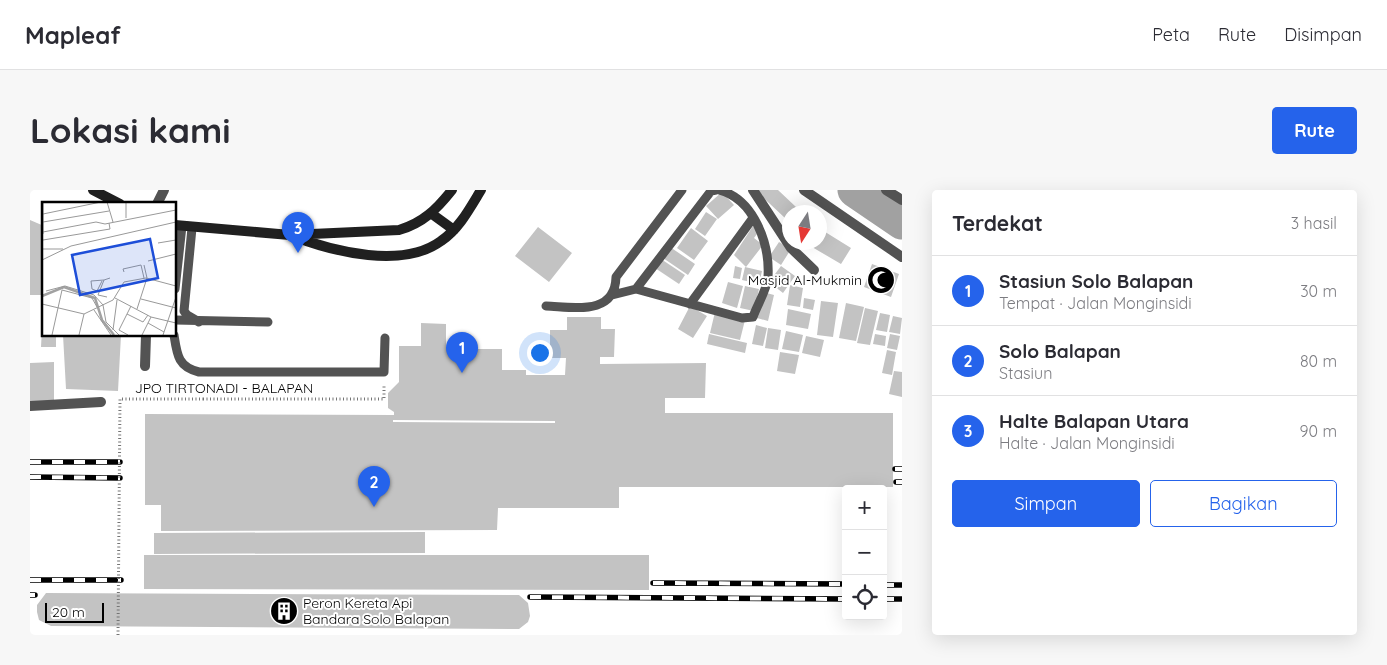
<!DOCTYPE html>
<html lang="id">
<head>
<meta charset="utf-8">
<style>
  body { margin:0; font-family:Quicksand,sans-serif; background:#f7f7f7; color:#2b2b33 }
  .controls { position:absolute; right:15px; bottom:15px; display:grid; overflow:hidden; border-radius:5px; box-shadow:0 5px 20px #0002 }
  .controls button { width:45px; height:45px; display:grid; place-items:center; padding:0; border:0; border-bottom:1px solid #e1e1e2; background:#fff; color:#2b2b33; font:25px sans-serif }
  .compass { position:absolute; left:752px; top:15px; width:45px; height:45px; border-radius:50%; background:#fff; box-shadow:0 5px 20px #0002; rotate:192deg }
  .scale { position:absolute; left:15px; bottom:12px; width:59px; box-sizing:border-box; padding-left:5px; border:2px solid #000; border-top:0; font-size:14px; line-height:18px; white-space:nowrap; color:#000; -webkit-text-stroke:4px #fff; paint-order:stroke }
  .you { position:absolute; left:509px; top:162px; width:18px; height:18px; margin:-12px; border:4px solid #fff; border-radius:50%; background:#1a73e8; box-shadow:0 0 0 8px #1a73e833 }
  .badge { display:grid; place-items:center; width:32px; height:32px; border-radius:50%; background:#2563eb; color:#fff; font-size:16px; font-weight:700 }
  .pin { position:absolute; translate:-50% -41px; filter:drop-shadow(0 1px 2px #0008) }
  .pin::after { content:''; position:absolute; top:26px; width:18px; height:15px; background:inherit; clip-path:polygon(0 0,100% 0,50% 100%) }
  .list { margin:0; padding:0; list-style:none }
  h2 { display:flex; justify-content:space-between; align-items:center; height:65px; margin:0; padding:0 20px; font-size:21px }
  h2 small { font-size:16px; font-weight:400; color:#7c7c81 }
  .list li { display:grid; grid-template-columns:32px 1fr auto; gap:15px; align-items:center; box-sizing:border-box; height:70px; padding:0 20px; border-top:1px solid #e1e1e2 }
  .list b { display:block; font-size:19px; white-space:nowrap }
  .list p { margin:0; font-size:16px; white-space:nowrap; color:#7c7c81 }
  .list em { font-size:16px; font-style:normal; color:#7c7c81 }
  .actions { display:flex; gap:10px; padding:15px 20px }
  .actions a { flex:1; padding:11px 0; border:1px solid #2563eb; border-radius:5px; text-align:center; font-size:18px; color:#2563eb }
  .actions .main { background:#2563eb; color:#fff }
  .icon { flex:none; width:28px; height:28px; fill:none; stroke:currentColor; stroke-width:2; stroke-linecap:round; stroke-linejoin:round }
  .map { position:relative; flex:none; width:872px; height:445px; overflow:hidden; border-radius:5px }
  header { display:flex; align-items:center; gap:30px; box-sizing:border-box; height:70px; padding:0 25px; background:#fff; border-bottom:1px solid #e1e1e2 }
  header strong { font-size:24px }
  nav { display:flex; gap:28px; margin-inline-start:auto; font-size:18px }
  .intro { display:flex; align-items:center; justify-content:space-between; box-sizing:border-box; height:120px; padding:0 30px }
  h1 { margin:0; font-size:35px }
  .button { padding:12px 22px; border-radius:5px; background:#2563eb; color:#fff; font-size:18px; font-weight:700 }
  main { display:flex; gap:30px; padding:0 30px }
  aside { flex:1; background:#fff; border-radius:5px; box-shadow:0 5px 20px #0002 }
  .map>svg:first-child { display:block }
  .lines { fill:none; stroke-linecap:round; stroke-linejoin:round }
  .river { stroke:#a1a1a1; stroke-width:35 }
  .building { fill:#c3c3c3; fill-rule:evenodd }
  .path { stroke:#757575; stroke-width:3; stroke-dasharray:1 2.5; stroke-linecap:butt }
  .lane { stroke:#535353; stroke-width:9 }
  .street { stroke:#535353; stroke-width:10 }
  .secondary { stroke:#202020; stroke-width:10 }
  .rail-casing { stroke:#000; stroke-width:5.5 }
  .rail { stroke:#fff; stroke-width:4; stroke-dasharray:11; stroke-linecap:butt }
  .path-bridge { stroke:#757575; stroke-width:3; stroke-dasharray:1 2.5; stroke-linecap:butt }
  .labels { text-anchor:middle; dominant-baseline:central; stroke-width:4; stroke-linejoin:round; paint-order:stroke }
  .poi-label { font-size:14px; fill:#000; stroke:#fff; text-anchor:end }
  .street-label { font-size:14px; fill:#000; stroke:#fff }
  .inset-river { fill:none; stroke:#a1a1a1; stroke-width:2.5 }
  .inset-road { fill:none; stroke:#999; stroke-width:1 }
  .view { fill:#1d4ed8; fill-opacity:0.15; stroke:#1d4ed8; stroke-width:2.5 }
  .inset-edge { fill:none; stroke:#000; stroke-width:2.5 }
</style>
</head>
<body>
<header>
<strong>Mapleaf</strong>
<nav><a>Peta</a><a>Rute</a><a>Disimpan</a></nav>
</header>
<div class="intro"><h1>Lokasi kami</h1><a class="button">Rute</a></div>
<main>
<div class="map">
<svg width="872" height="445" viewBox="0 0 872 445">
  <rect width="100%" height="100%" fill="#fff"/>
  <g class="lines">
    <path class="river" d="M 825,0 L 872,32"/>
  </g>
  <path class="building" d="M 725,0 L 748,0 L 766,17 L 755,28 Z
    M 692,2 L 704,15 L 688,29 L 676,16 Z
    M 676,22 L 687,29 L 675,46 L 665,39 Z
    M 0,30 L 14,36 L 14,105 L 0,105 Z
    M 723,36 L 730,40 L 724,48 L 733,55 L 716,77 L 704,65 Z
    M 508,37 L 542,63 L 519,92 L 485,66 Z
    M 661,38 L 678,51 L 664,70 L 647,58 Z
    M 792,40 L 821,58 L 811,74 L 782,57 L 784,52 L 789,52 Z
    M 749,52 L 761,59 L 751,75 L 739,67 Z
    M 640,57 L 665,74 L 658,85 L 633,68 Z
    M 631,69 L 655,85 L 649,94 L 625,78 Z
    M 842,74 L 869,84 L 861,107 L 834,97 Z
    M 705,76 L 712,78 L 710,89 L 703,88 Z
    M 751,76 L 765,86 L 753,103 L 739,92 Z
    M 715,77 L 732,81 L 729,94 L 712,90 Z
    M 698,92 L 713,96 L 707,118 L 692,113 Z
    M 760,95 L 773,98 L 770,117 L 757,115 Z
    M 715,96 L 729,99 L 724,121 L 710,118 Z
    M 733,102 L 744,105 L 738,131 L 727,128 Z
    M 774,108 L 785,110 L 783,120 L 773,118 Z
    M 791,111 L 808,113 L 803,147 L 787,145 Z
    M 816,113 L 834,117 L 826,151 L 809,148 Z
    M 660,116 L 677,126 L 663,148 L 648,139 Z
    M 835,118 L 848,121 L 840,155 L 827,153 Z
    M 758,119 L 781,124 L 778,139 L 756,135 Z
    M 685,122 L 715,130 L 710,150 L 680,143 Z
    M 850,123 L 860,125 L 857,142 L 846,140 Z
    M 863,126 L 872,128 L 870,144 L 859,142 Z
    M 537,127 L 571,127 L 571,139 L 585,139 L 584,167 L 570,167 L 570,174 L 676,173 L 675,208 L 635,208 L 635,223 L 863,223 L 863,297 L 589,297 L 589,318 L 468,318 L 467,340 L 131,341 L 131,315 L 115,315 L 115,224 L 364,225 L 364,222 L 358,218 L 358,203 L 369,192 L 369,156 L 391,156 L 391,133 L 416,134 L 416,159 L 472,159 L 472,180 L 496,180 L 496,185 L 535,185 L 536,168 L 520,168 L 520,140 L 537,140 ZM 363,230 L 525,231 L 525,233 L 363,232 Z
    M 726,135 L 737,138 L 733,156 L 722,154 Z
    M 12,138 L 14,138 L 14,145 L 26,145 L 26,157 L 11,157 Z
    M 738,138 L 751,140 L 748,160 L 735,158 Z
    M 756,141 L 773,145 L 769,162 L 752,159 Z
    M 679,144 L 717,153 L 715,163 L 677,154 Z
    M 845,144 L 856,146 L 855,156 L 843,154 Z
    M 860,144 L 870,146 L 867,160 L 857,158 Z
    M 33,145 L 91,145 L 88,201 L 36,199 Z
    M 776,146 L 794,150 L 790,167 L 772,163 Z
    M 857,160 L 866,162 L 862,185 L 852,183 Z
    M 750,162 L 769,165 L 765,184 L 747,181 Z
    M 24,172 L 24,213 L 0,213 L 0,173 Z
    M 864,181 L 872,182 L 872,207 L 859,204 Z
    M 395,342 L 395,363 L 124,364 L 124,343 Z
    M 114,365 L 619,365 L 619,400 L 114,399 Z
    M 16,403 L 489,405 L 498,413 L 500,426 L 498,432 L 489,439 L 21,436 L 9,430 L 7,422 L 7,415 Z"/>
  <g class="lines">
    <path class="path" d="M 173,209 L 354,209 L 354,195"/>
    <path class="lane" d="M 162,38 L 154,121 L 157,125 L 169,132
      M 145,99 L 152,36
      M 606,99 L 681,1 L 686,0
      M 582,105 L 606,99 L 712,128 L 723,127 C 727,115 737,100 738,87 C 740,54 724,9 689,0
      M 660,114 L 723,28
      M 516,116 C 544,117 585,126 586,87 L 652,0
      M 145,130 L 238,132
      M 144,145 C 147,165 148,177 169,182 L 354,182 L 355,148"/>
    <path class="street" d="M 723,0 L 761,58 L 784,80
      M 774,0 L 872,67
      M 856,0 L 872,10
      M 127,14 L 134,0
      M 115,176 L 116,145
      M 0,216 L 71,212"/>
    <path class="secondary" d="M 63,0 L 90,14
      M 402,24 L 424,40
      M 145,35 L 260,45 L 369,40 C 393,33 407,19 422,0
      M 263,46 C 304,62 373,79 411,51 C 429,39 440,18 451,0"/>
    <g class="rail-casing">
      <path id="rail" d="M 0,272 L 90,272
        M 865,279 L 872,279
        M 0,287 L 90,288
        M 866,292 L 872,292
        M 0,390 L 91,390
        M 623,393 L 816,394
        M 853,395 L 872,395
        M 0,405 L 5,405
        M 500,407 L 816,409
        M 853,409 L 872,409"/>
    </g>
    <use href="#rail" class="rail"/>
    <path class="path-bridge" d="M 88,445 L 90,209 L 173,209"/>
  </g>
  <defs>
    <g id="mosque-disc" transform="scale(1.4375)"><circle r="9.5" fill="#000" stroke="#fff"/><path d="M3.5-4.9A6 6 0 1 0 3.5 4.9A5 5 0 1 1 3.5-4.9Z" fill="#fff"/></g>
    <g id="building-disc" transform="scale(1.4375)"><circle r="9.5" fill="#000" stroke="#fff"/><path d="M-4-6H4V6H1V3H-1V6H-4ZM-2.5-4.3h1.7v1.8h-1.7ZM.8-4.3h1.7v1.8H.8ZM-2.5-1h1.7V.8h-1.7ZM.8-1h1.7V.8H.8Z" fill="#fff"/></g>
  </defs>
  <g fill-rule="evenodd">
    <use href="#mosque-disc" x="851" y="90"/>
    <use href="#building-disc" x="254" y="421"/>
  </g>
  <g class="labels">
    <g class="poi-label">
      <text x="832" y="90">Masjid Al-Mukmin</text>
      <text x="273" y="413" text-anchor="start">Peron Kereta Api<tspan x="273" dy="16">Bandara Solo Balapan</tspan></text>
    </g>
    <g class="street-label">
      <text x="194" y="198">JPO TIRTONADI - BALAPAN</text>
    </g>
  </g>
  <g transform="translate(12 12)">
    <rect width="134" height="134" fill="#fff"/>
    <path class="inset-river" d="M 0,94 L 22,85 L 53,96 L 60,118 L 72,133"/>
    <path class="inset-road" d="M 65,0 L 71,20M 1,12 L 59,0M 84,16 L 84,0M 1,20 L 67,9M 1,30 L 54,20 L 63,22 L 134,8M 1,32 L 1,0M 1,38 L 68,27 L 67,21M 116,41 L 134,38M 0,47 L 21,47M 0,58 L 29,44 L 134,20M 106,59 L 134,52M 82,70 L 81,67 L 99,63 L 102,76M 60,79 L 55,89 L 50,87 L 49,79 L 62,78M 4,89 L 23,84 L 52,93 L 61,103 L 64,120 L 77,133M 65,95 L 56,93 L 62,78 L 68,76M 73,96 L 109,115 L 134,121M 99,97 L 134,106M 0,102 L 42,112M 95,107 L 105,76 L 102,63M 52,108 L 69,133M 42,112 L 71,98 L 82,80 L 104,76 L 134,84M 85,112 L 101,120 L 106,113M 106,121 L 122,130M 71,128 L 75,98M 10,133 L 20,88 L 50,96 L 55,105M 37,133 L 42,112M 86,133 L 77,128 L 89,104M 100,133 L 109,115M 121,133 L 134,95"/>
    <path class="view" d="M 108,37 L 116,76 L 38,93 L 30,53 Z"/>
    <rect width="134" height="134" class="inset-edge"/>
  </g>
</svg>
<div class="controls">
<button>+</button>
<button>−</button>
<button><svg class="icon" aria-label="locate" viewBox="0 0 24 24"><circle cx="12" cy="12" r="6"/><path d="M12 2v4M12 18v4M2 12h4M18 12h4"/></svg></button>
</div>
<svg class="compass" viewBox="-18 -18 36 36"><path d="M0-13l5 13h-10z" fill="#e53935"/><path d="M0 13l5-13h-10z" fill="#7c7c81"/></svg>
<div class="scale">20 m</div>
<div class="you"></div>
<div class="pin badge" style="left:432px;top:183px">1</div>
<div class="pin badge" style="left:344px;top:317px">2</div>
<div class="pin badge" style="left:268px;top:63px">3</div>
</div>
<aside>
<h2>Terdekat<small>3 hasil</small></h2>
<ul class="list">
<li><span class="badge">1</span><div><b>Stasiun Solo Balapan</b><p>Tempat · Jalan Monginsidi</p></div><em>30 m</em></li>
<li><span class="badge">2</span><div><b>Solo Balapan</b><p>Stasiun</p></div><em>80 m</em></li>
<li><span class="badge">3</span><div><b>Halte Balapan Utara</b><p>Halte · Jalan Monginsidi</p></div><em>90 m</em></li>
</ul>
<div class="actions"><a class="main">Simpan</a><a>Bagikan</a></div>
</aside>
</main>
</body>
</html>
